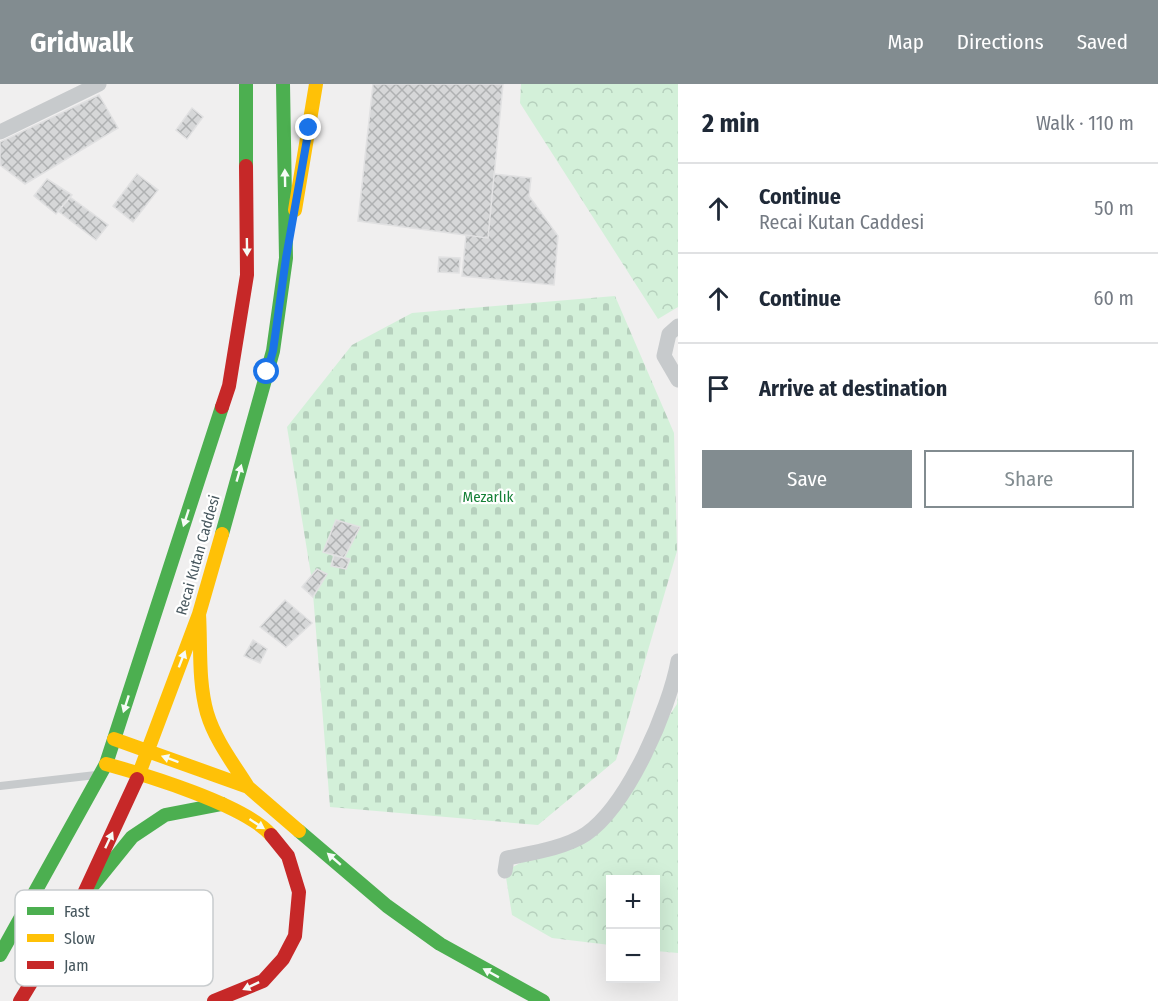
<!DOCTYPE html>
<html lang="en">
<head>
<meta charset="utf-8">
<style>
  body { margin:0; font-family:"Fira Sans Condensed",sans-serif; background:#f2f2f3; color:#1f2937 }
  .controls { position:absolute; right:18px; bottom:18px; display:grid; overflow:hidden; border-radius:0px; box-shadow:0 6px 24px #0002 }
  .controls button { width:54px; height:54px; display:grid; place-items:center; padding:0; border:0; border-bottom:2px solid #e0e1e3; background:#fff; color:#1f2937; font:30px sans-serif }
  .stop { position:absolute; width:18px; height:18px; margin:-14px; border:4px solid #1a73e8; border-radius:50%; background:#fff }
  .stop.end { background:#1a73e8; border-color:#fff; box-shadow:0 2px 6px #0008 }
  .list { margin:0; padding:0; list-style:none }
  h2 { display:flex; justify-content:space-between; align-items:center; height:78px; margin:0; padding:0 24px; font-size:26px }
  h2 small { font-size:20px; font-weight:400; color:#747a83 }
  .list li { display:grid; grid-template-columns:39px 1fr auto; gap:18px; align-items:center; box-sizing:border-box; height:90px; padding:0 24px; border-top:2px solid #e0e1e3 }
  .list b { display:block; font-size:22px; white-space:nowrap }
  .list p { margin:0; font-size:20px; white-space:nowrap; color:#747a83 }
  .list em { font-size:20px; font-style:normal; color:#747a83 }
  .actions { display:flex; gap:12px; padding:18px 24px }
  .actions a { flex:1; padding:14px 0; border:2px solid #828c90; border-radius:0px; text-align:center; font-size:21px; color:#828c90 }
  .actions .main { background:#828c90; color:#fff }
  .icon { flex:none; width:33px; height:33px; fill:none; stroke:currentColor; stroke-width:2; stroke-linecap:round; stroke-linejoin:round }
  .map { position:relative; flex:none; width:678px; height:917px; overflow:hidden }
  header { display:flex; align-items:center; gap:36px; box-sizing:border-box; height:84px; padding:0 30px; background:#828c90; color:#fff }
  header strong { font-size:28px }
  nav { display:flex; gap:33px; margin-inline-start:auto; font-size:21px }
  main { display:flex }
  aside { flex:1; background:#fff }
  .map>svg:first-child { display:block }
  .forest { fill:url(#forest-crowns) }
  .cemetery { fill:url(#cemetery-stones) }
  .building { fill:url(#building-cross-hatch); stroke:#e1e1e2; stroke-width:1.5 }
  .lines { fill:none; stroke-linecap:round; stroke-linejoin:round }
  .lane { stroke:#c7cacc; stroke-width:8 }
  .street { stroke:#c7cacc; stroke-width:15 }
  .fast { stroke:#4caf50; stroke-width:14 }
  .slow { stroke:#ffc107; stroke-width:14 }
  .jam { stroke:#c62828; stroke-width:14 }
  .oneway { fill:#f6fbf6 }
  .route { stroke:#1a73e8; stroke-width:8 }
  .labels { text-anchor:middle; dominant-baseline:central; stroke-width:4.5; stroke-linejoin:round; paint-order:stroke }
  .park-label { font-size:15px; fill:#158037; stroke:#fff }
  .street-label { font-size:15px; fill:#46565d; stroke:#fff }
  .key { fill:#fff; stroke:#c8ccce; stroke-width:1.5 }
  .key-label { font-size:16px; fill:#46565d }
</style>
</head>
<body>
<header>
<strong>Gridwalk</strong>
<nav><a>Map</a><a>Directions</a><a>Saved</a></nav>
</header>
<main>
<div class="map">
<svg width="678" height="917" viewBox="0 0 678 917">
  <defs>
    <pattern id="forest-crowns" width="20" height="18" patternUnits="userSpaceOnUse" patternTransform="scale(1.5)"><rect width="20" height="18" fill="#d3f0d9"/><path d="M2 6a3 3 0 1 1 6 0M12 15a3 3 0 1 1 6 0" fill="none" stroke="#b6d0bd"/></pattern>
    <pattern id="cemetery-stones" width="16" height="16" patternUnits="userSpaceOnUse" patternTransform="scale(1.5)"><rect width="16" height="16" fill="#d3f0d9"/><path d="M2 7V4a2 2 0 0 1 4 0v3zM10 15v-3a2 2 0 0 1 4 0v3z" fill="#b6d0bd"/></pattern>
    <pattern id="building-cross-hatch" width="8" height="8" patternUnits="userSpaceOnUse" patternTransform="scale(1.5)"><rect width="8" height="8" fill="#d6d7d8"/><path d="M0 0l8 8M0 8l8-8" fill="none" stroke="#afb1b2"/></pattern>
  </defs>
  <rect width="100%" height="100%" fill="#f0efef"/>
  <path class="forest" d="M 521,0 L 678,0 L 678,223 L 658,235 L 520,19 Z
    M 678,611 L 678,869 L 656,867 L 656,796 L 610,796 L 610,861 L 552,854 L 512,831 L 505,787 L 601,736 L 677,620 Z"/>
  <path class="cemetery" d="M 615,212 L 674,349 L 677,467 L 616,676 L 538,741 L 330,723 L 312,497 L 287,343 L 352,261 L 412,229 Z"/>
  <path class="building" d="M 373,0 L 503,0 L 488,154 L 358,137 Z
    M 99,11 L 118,44 L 25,100 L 0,81 L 0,58 Z
    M 192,24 L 203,33 L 187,55 L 176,46 Z
    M 137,90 L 158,106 L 133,138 L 113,122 Z
    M 494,90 L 531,94 L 529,112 L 558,152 L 554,201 L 462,192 L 466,151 L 488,154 Z
    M 47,95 L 72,111 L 56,130 L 34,112 Z
    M 70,113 L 108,141 L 96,156 L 58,127 Z
    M 439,173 L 460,174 L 459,189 L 438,188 Z
    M 336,436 L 360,443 L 344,474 L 323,468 Z
    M 334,471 L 350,475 L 346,485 L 331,482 Z
    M 317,485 L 327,490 L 313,513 L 302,503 Z
    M 285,516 L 312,539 L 286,563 L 260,543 Z
    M 253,556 L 267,565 L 260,579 L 244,572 Z"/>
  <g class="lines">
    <path class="lane" d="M 0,702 L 96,691"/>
    <path class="street" d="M 0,48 L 99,0
      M 678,242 L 669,250 L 664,272 L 678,296
      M 505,787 L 507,774 C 531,769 565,764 586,750 C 628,721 669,626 678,577"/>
    <path class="fast" d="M 246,0 L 246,82
      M 222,450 L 273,267 L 286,174 L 283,0
      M 299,747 L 387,822 L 440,860 L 543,917
      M 81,816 L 132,753 L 165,731 L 222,720
      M 0,871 L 106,680 L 222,323"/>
    <path class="slow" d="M 295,126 L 316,0
      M 199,530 C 201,563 198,597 207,629 C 215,656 233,679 248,703
      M 114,655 L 248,703 L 299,747
      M 106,680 C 146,691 245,721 271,751
      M 137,695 L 199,530 L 222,450"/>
    <path class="jam" d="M 222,323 L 229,302 L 247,191 L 246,82
      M 20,917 L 81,816 L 137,695
      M 214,917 L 263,897 L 283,875 L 295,852 L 299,808 L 288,772 L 271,751"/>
  </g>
  <defs><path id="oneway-solid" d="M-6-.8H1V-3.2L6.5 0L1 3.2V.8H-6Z" transform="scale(1.5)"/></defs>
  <g class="oneway">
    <use href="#oneway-solid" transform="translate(285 94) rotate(-91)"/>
    <use href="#oneway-solid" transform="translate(247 163) rotate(89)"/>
    <use href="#oneway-solid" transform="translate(239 389) rotate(-74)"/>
    <use href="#oneway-solid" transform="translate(186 434) rotate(108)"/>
    <use href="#oneway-solid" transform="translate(182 575) rotate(-69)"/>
    <use href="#oneway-solid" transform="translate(126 620) rotate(108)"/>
    <use href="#oneway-solid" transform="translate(170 675) rotate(-160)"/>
    <use href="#oneway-solid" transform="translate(257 740) rotate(33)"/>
    <use href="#oneway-solid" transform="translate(109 756) rotate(-65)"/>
    <use href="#oneway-solid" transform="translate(334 775) rotate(-139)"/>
    <use href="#oneway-solid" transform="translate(491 889) rotate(-151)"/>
    <use href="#oneway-solid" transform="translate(251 902) rotate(155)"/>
  </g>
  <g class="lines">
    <path class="route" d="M 267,288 L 273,267 L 286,174 L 309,44"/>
  </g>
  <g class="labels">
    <g class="park-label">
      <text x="488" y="413">Mezarlık</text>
    </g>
    <g class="street-label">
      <text transform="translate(198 471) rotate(-74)">Recai Kutan Caddesi</text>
    </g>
  </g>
  <rect x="15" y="806" width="198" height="96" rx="9" class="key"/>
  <rect x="27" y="823" width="27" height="8" fill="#4caf50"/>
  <rect x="27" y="850" width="27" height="8" fill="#ffc107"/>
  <rect x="27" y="877" width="27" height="8" fill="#c62828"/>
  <g class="key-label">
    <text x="64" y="833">Fast</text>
    <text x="64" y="860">Slow</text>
    <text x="64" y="887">Jam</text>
  </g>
</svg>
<div class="controls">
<button>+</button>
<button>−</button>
</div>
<div class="stop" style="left:267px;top:288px"></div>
<div class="stop end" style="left:309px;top:44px"></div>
</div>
<aside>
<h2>2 min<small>Walk · 110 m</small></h2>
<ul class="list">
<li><svg class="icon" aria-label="ahead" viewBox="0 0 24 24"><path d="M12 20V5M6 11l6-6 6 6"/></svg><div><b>Continue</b><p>Recai Kutan Caddesi</p></div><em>50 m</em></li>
<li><svg class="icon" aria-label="ahead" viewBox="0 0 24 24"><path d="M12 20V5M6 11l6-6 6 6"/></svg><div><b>Continue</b></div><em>60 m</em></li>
<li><svg class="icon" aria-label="arrive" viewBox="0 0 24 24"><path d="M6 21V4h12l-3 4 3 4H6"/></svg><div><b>Arrive at destination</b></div></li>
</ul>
<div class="actions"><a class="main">Save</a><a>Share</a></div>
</aside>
</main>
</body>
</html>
